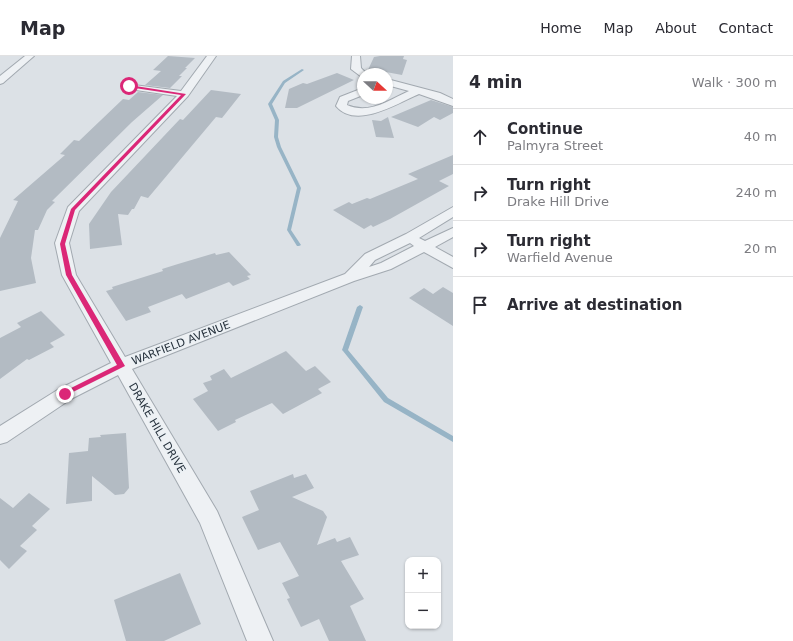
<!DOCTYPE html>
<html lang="en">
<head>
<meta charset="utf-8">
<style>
  body { margin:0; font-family:"DejaVu Sans",sans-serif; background:#f2f2f3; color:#2b2b33 }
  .controls { position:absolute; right:12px; bottom:12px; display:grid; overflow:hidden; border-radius:8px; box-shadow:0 1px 3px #0004 }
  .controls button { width:36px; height:36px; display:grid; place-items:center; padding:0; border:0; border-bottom:1px solid #e1e1e2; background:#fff; color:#2b2b33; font:20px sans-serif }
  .compass { position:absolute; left:357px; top:12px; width:36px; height:36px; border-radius:50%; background:#fff; box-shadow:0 1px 3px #0004; rotate:111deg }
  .stop { position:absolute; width:12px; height:12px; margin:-9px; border:3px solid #db2777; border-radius:50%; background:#fff }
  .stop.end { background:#db2777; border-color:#fff; box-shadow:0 1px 4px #0008 }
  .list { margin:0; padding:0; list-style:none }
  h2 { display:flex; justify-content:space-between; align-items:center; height:52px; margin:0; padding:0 16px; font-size:17px }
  h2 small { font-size:13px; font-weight:400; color:#7c7c81 }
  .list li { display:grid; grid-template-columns:26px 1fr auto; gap:12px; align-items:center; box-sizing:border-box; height:56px; padding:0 16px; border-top:1px solid #e1e1e2 }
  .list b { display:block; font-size:15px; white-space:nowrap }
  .list p { margin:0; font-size:13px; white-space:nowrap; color:#7c7c81 }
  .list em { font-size:13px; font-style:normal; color:#7c7c81 }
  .icon { flex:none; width:22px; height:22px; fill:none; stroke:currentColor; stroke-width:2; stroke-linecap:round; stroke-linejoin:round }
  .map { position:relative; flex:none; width:453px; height:585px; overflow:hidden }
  header { display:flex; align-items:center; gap:24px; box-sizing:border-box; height:56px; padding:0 20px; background:#fff; border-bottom:1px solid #e1e1e2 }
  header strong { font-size:19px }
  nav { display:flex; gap:22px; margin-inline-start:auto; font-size:14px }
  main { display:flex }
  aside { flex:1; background:#fff }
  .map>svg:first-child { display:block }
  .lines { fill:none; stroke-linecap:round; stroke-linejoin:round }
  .stream { fill:#97b4c6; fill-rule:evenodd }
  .building { fill:#b3bbc3 }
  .minor-casing { stroke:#a2a9b0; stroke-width:2 }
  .minor { fill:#eef1f4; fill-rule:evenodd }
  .route { fill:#db2777 }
  .labels { text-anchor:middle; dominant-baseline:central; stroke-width:3; stroke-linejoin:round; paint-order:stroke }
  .street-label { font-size:11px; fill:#26313c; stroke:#ebf0f4 }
</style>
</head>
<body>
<header>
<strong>Map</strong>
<nav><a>Home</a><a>Map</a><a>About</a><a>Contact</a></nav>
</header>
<main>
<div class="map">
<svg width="453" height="585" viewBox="0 0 453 585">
  <rect width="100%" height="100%" fill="#dce1e6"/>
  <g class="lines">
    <path class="stream" d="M 302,13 L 304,14 L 285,27 L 272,48 L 279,64 L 278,81 L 281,91 L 301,132 L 291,174 L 301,189 L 299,190 L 297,190 L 287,174 L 297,132 L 277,91 L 274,81 L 275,64 L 268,48 L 283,25 Z
      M 360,249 L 363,251 L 348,294 L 388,342 L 453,380 L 453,386 L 384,346 L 343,295 L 342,294 L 357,251 Z"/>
  </g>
  <path class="building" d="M 168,0 L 195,2 L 185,12 L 187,12 L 179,20 L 182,20 L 170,32 L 145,29 L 161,15 L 153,14 Z
    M 380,0 L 404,0 L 403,3 L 407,4 L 402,19 L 386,16 L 379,18 L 368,18 L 367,16 L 374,1 Z
    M 337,17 L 354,24 L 297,52 L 285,52 L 289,33 L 303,27 L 307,28 Z
    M 211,34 L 241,38 L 222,62 L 216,61 L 148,142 L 141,140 L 134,153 L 132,153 L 128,159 L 118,158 L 122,189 L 90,193 L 89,168 L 111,136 L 180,63 L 183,64 Z
    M 138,36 L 163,39 L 132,66 L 52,145 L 55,146 L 47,154 L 38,174 L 35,174 L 31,202 L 36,227 L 0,235 L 0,182 L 18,145 L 13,144 L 65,99 L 60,98 L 74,84 L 79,85 L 123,43 L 129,44 Z
    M 431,44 L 453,51 L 453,57 L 440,64 L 434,61 L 418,71 L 391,61 Z
    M 388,61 L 394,82 L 376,81 L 372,64 L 381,65 Z
    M 453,99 L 453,118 L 439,125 L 449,130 L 390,163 L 373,171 L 371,169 L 364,173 L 333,154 L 349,146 L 352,148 L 367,142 L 370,143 L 418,123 L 408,118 Z
    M 229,196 L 251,219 L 247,220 L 250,223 L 233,230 L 229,226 L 186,243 L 182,238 L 148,251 L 151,256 L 126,265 L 106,235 L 113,233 L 112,231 L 163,215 L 162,213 L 178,208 L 215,197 L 216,199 Z
    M 443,231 L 453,237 L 453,270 L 409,242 L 424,232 L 433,238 Z
    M 41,255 L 65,279 L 50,287 L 54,291 L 29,304 L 27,303 L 0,323 L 0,282 L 21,271 L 17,267 Z
    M 286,295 L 306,315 L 315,310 L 331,326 L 318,333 L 322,337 L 283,358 L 272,347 L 235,364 L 236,366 L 218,375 L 193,343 L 208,335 L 203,327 L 212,324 L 210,320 L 224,313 L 231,322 Z
    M 126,377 L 129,432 L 124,438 L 115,439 L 92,420 L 92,445 L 66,448 L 69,397 L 88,395 L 89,382 L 101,381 L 100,379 Z
    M 293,418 L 294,422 L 306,418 L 314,432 L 292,441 L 323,455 L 327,461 L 317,489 L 335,482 L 337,486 L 350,481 L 359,499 L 341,505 L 364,543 L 350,550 L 366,585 L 329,585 L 319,563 L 301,571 L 287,543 L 290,542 L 282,527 L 299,520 L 280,486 L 258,494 L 242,461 L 259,454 L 250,435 Z
    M 29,437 L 50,453 L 32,470 L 37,474 L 20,490 L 27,495 L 9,513 L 0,504 L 0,442 L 13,452 Z
    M 180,517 L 201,568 L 164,585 L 126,585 L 114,544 Z"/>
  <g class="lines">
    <g class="minor-casing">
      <path id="minor" d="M 25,0 L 34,0 L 3,27 L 0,28 L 0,20 Z
        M 207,0 L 216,0 L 188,40 L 79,155 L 69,187 L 76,219 L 125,301 L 345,218 L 365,198 L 406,178 L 453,151 L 453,161 L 419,182 L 425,185 L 453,172 L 453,181 L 435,191 L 453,201 L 453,212 L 424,196 L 391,213 L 354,225 L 132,313 L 217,455 L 273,585 L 247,585 L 200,467 L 118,319 L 71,343 L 7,386 L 0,388 L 0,370 L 59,333 L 111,307 L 62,219 L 55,187 L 68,151 L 177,40 L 129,33 L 126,32 L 124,30 L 126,28 L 181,35 ZM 410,187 L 414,190 L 381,207 L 369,211 L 375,204 Z
        M 352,0 L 360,0 L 361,12 L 367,18 L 363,18 L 363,22 L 351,13 Z
        M 387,23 L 440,37 L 453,43 L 453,50 L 419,38 C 398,47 356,74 336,50 L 340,41 L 363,32 L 363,39 L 348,45 L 347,49 C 369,59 389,44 409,35 L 387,29 Z"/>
    </g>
    <use href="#minor" class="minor"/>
  </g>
  <path class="route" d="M 129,29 L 186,38 L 75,154 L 65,188 L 72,219 L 125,310 L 65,340 L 63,339 L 63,336 L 117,309 L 66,219 L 60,188 L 71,153 L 181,39 L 128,31 Z"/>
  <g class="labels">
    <g class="street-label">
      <text transform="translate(181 287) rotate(-21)">WARFIELD AVENUE</text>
      <text transform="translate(157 372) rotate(60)">DRAKE HILL DRIVE</text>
    </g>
  </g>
</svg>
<div class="controls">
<button>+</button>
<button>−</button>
</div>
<svg class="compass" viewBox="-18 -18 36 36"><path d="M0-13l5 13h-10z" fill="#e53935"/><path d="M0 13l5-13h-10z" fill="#7c7c81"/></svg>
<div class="stop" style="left:129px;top:30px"></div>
<div class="stop end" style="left:65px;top:338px"></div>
</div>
<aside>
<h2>4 min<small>Walk · 300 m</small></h2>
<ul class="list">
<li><svg class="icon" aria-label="ahead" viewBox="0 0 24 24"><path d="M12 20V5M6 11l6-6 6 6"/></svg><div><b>Continue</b><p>Palmyra Street</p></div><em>40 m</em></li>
<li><svg class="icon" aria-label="right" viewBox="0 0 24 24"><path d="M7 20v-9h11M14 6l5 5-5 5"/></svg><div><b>Turn right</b><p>Drake Hill Drive</p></div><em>240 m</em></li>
<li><svg class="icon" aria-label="right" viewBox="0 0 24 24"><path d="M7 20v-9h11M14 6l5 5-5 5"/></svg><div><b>Turn right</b><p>Warfield Avenue</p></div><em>20 m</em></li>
<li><svg class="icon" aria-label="arrive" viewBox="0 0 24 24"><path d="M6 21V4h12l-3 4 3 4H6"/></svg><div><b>Arrive at destination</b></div></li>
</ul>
</aside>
</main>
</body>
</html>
